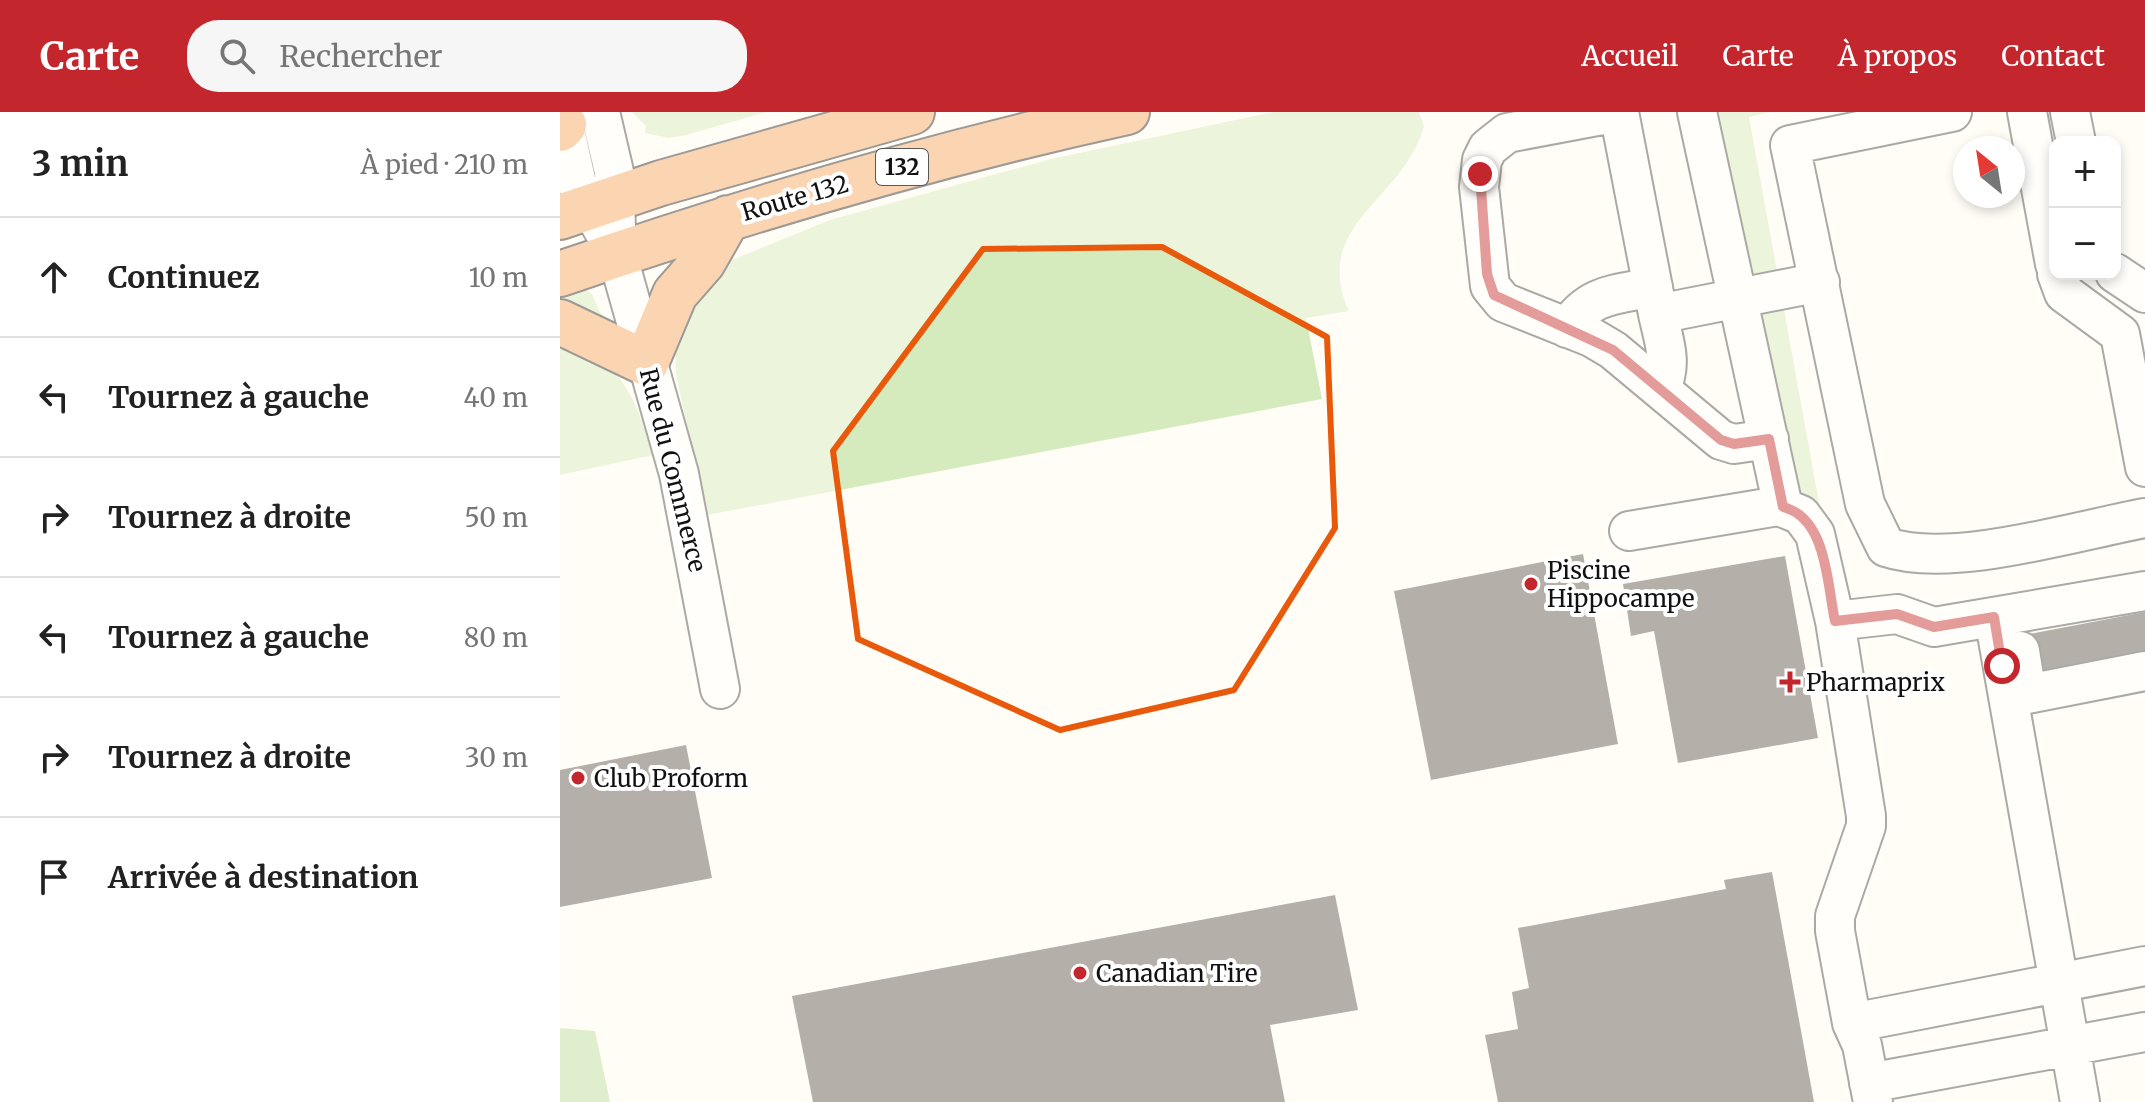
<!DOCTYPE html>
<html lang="fr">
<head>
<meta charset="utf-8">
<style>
  body { margin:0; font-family:Merriweather,serif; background:#f6f6f6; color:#222 }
  .controls { position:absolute; right:24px; top:24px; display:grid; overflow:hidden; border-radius:16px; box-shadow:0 4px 12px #0003 }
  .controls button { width:72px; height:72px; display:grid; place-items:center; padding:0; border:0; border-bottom:2px solid #e0e0e0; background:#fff; color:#222; font:40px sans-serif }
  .compass { position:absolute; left:1393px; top:24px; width:72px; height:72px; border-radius:50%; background:#fff; box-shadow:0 4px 12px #0003; rotate:330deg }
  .stop { position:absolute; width:24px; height:24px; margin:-18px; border:6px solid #c4262e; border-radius:50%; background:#fff }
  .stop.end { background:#c4262e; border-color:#fff; box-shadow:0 2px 8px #0008 }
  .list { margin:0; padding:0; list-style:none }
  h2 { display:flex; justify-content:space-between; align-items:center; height:104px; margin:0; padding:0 32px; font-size:34px }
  h2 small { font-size:26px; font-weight:400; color:#767676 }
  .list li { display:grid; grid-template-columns:52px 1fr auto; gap:24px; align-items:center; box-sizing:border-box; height:120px; padding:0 32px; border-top:2px solid #e0e0e0 }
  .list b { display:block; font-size:30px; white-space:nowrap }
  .list em { font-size:26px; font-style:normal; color:#767676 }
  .icon { flex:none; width:44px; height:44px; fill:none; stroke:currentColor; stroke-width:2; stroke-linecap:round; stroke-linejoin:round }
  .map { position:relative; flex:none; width:1585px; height:990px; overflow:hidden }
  header { display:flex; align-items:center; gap:48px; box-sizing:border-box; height:112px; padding:0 40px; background:#c4262e; color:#fff }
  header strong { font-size:38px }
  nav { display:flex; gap:44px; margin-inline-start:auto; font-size:28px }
  .search { width:560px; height:72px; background:#f6f6f6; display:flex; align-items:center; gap:20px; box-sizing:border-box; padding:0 28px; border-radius:32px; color:#767676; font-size:30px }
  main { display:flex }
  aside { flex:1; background:#fff }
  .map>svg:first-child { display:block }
  .green { fill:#d5ebbd }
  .forest { fill:#b9dc9c }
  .building { fill:#5a524d }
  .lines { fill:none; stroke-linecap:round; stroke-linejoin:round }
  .minor-casing { stroke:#444; stroke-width:42 }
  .highway-casing { stroke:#222; stroke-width:48 }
  .minor { stroke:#fff; stroke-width:38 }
  .highway { stroke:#f5a25d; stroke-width:44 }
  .route { stroke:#c4262e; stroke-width:10 }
  .marked { fill:none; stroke:#e8590c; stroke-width:6; stroke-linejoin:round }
  .poi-dot { fill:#c4262e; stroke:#fff; stroke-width:3 }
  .labels { text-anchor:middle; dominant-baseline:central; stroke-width:8; stroke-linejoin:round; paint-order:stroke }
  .shield { fill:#fff; stroke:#585858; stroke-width:2 }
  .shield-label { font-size:22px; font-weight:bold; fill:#111 }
  .street-label { font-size:24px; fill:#111; stroke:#fff }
  .poi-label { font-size:24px; fill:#111; stroke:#fff; text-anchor:start }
</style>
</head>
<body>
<header>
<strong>Carte</strong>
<div class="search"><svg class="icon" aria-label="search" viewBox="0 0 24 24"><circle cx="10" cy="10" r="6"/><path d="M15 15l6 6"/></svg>Rechercher</div>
<nav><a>Accueil</a><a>Carte</a><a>À propos</a><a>Contact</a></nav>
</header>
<main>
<aside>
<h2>3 min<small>À pied · 210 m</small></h2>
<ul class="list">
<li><svg class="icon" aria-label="ahead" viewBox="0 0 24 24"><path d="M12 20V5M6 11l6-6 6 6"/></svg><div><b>Continuez</b></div><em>10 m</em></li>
<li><svg class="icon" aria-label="left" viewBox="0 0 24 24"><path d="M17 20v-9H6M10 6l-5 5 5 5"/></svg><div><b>Tournez à gauche</b></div><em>40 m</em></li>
<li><svg class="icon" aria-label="right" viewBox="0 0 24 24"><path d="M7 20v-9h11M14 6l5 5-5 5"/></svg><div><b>Tournez à droite</b></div><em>50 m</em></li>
<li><svg class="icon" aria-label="left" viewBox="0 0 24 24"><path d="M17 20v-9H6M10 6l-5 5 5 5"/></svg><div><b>Tournez à gauche</b></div><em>80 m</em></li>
<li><svg class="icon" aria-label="right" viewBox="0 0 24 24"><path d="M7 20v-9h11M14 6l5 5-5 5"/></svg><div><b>Tournez à droite</b></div><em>30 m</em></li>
<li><svg class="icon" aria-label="arrive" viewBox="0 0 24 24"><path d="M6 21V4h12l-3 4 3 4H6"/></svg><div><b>Arrivée à destination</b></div></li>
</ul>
</aside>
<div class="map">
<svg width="1585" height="990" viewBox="0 0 1585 990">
  <rect width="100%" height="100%" fill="#fffdf5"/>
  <path class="green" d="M 72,0 L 207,0 L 126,23 L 109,26 L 85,21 L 86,14 Z
    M 713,0 L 859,0 L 864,14 C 843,90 750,112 789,199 L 746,206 L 762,287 L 147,403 L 116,263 L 115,231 L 123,200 L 167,150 L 270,108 L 491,47 Z
    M 1149,0 L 1211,0 L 1189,5 L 1260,396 L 1239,382 Z
    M 24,176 L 32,182 L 43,207 L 0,191 L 0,182 Z
    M 0,226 C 64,254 73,279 93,343 L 0,363 Z"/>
  <path class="forest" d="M 0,916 L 35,919 L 50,990 L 0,990 Z"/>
  <path class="building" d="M 1023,442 L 1058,632 L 871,668 L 834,479 Z
    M 1225,444 L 1258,626 L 1118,651 L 1094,519 L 1071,524 L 1063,472 Z
    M 1585,500 L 1585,550 L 1478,570 L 1469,522 Z
    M 126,633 L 152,766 L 0,795 L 0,658 Z
    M 1212,760 L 1254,990 L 938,990 L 925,923 L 958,917 L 952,880 L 969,876 L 958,816 L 1166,777 L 1164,768 Z
    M 775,783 L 798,898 L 710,913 L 725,990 L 253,990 L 232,884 Z"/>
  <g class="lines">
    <g class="minor-casing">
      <path id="minor" d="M 1,0 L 17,72 L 57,142 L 119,362 L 160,577
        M 40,0 L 54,60 L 56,116
        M 1058,0 L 947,21 L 928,36 L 922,48 L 919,75 L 930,174 L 943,190 L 1031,225 L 1053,238 L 1161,328 L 1174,332 L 1209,327
        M 1059,0 L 1098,202 L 1260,170
        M 1137,0 L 1223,395
        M 1392,0 L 1230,33 L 1305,392 L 1326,435 C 1391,457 1515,419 1585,406
        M 1467,0 L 1495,152
        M 1510,0 L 1516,30
        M 1555,161 L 1585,181
        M 1497,162 L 1504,181 L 1560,222 L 1585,355
        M 1098,202 C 1103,226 1114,254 1100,276
        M 1007,216 C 1030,181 1055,183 1093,175
        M 1069,419 L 1219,394 L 1241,403 L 1255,422 L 1275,509 L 1306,704 L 1306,714 L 1275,804 L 1275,819 L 1292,911 L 1302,933 L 1313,990
        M 1434,505 L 1520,990
        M 1275,509 L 1337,502 L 1374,515 L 1585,479
        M 1460,539 L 1467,582 L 1585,559
        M 1292,911 L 1585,854
        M 1309,971 L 1585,920"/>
    </g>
    <g class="highway-casing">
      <path id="highway" d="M 0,17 L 4,13
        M 0,105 L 101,71 L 352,0
        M 0,162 C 186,98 375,42 567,0
        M 0,210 L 86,251 L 115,182 L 143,150 L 168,106"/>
    </g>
    <use href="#minor" class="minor"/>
    <use href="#highway" class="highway"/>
  </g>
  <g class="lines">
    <path class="route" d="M 920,62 L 927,162 L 934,183 L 1053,238 L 1161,328 L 1174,332 L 1209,327 L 1223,395 C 1267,406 1267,472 1275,509 L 1337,502 L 1374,515 L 1434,505 L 1442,554"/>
  </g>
  <path d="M0 0H1585V990H0ZM 602,135 L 767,225 L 775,416 L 674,578 L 500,618 L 298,527 L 273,339 L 423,137 Z" fill="#fffdf5" fill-opacity=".55" fill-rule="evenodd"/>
  <path class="marked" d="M 602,135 L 767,225 L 775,416 L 674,578 L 500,618 L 298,527 L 273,339 L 423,137 Z"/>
  <g class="poi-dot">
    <circle cx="971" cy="472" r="8"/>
    <path d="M1226 558h8v8h8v8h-8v8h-8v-8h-8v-8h8z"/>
    <circle cx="18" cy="666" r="8"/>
    <circle cx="520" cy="861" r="8"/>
  </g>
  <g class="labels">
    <rect class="shield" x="316" y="37" width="52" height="36" rx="6"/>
    <g class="shield-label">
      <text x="342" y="55">132</text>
    </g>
    <g class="street-label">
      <text transform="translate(235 86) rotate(-16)">Route 132</text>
      <text transform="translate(113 358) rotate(76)">Rue du Commerce</text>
    </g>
    <g class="poi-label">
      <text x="987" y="458">Piscine<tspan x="987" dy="28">Hippocampe</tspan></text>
      <text x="1246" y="570">Pharmaprix</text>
      <text x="34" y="666">Club Proform</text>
      <text x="536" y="861">Canadian Tire</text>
    </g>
  </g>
</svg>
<div class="controls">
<button>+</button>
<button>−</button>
</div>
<svg class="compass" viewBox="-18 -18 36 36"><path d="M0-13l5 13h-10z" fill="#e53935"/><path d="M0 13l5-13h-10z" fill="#767676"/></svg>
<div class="stop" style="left:1442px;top:554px"></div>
<div class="stop end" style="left:920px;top:62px"></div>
</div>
</main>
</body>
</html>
